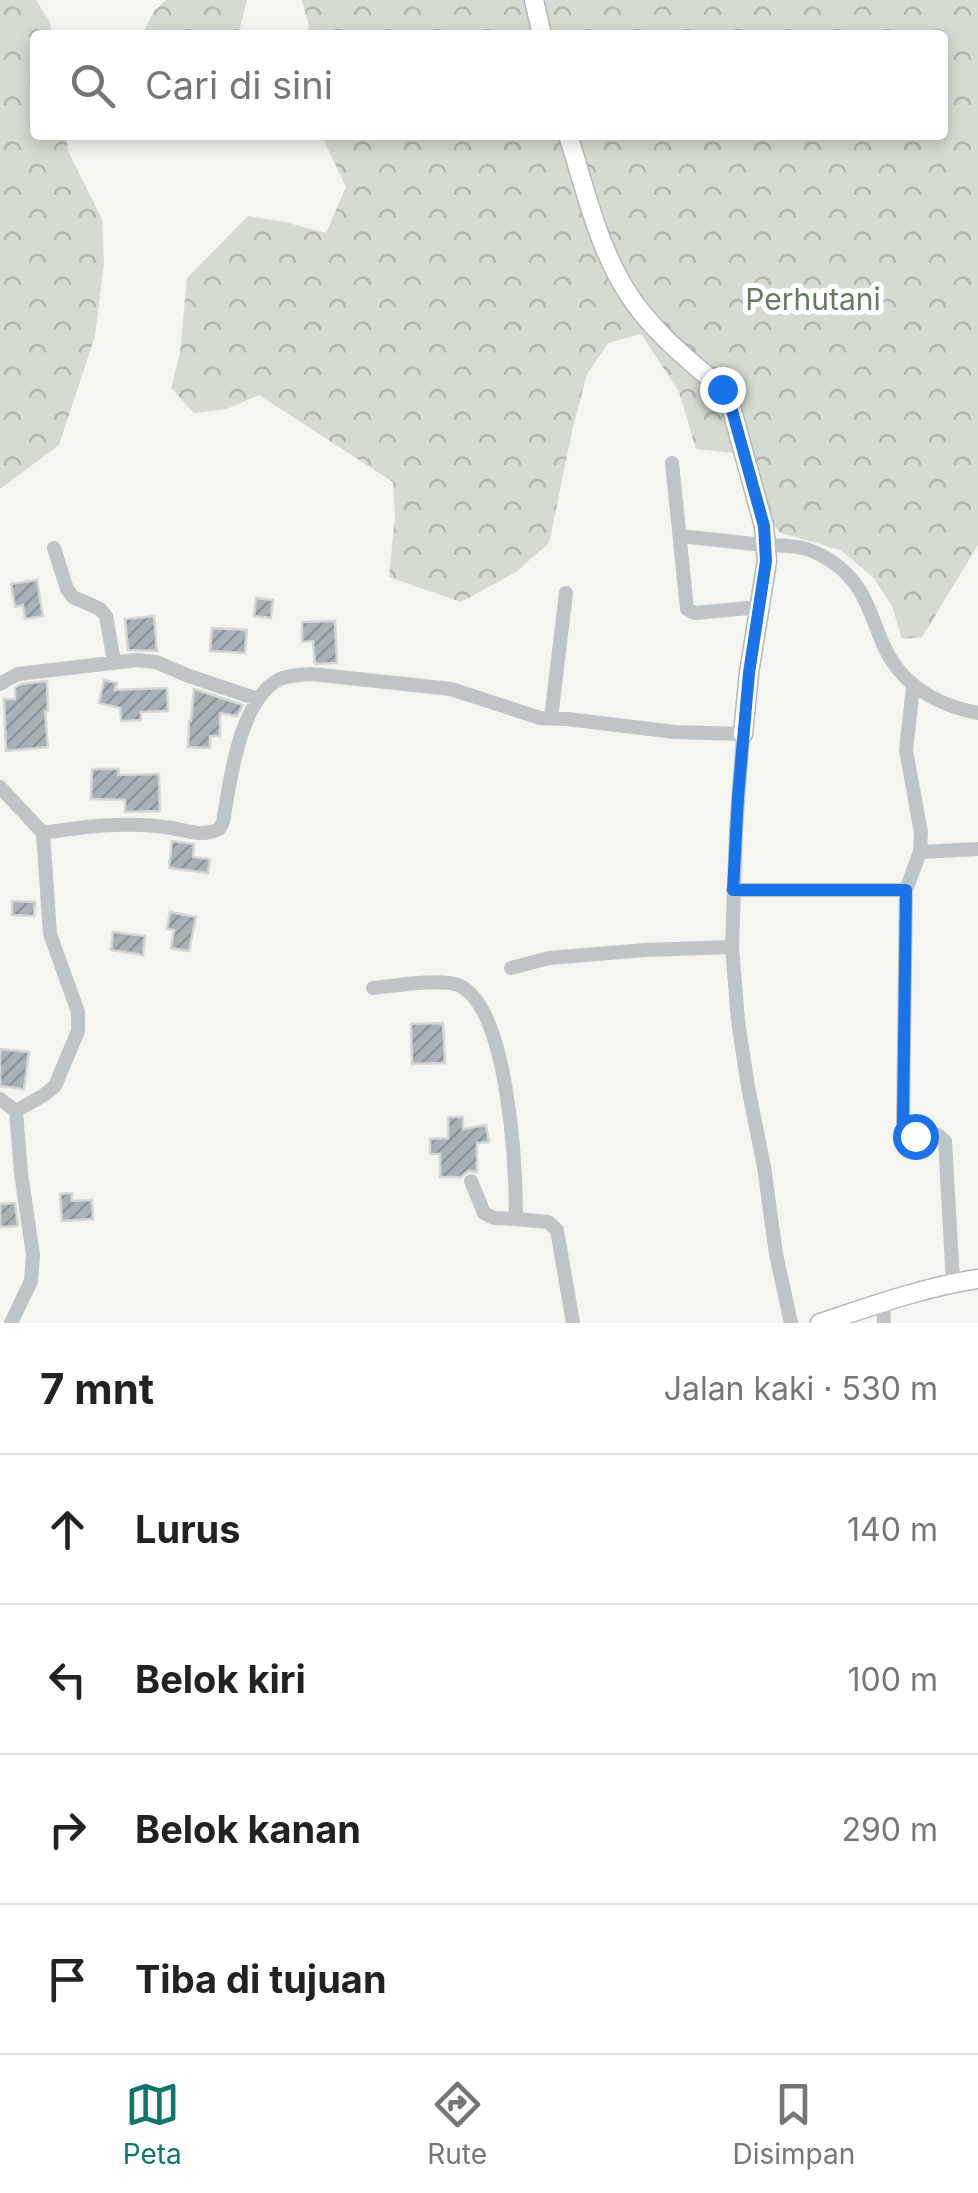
<!DOCTYPE html>
<html lang="id">
<head>
<meta charset="utf-8">
<style>
  body { margin:0; font-family:Inter,sans-serif; background:#f2f2f2; color:#222 }
  .stop { position:absolute; width:30px; height:30px; margin:-22px; border:8px solid #1a73e8; border-radius:50%; background:#fff }
  .stop.end { background:#1a73e8; border-color:#fff; box-shadow:0 2px 10px #0008 }
  .list { margin:0; padding:0; list-style:none }
  h2 { display:flex; justify-content:space-between; align-items:center; height:130px; margin:0; padding:0 40px; font-size:42px }
  h2 small { font-size:32px; font-weight:400; color:#767676 }
  .list li { display:grid; grid-template-columns:65px 1fr auto; gap:30px; align-items:center; box-sizing:border-box; height:150px; padding:0 40px; border-top:2px solid #e0e0e0 }
  .list b { display:block; font-size:38px; white-space:nowrap }
  .list em { font-size:32px; font-style:normal; color:#767676 }
  .icon { flex:none; width:55px; height:55px; fill:none; stroke:currentColor; stroke-width:2; stroke-linecap:round; stroke-linejoin:round }
  .map { position:relative; flex:none; width:978px; height:1323px; overflow:hidden }
  .search { position:absolute; background:#fff; box-shadow:0 5px 15px #0003; left:30px; right:30px; top:30px; height:110px; display:flex; align-items:center; gap:25px; box-sizing:border-box; padding:0 35px; border-radius:10px; color:#767676; font-size:38px }
  .sheet { height:730px; background:#fff }
  nav { display:flex; justify-content:space-around; align-items:center; box-sizing:border-box; height:140px; border-top:2px solid #e0e0e0; background:#fff; font-size:28px; color:#767676 }
  nav a { display:grid; justify-items:center; gap:5px }
  nav .on { color:#0f766e }
  .map>svg:first-child { display:block }
  .forest { fill:url(#forest-crowns) }
  .building { fill:url(#building-hatch); stroke:#d5d5d3; stroke-width:2.5 }
  .lines { fill:none; stroke-linecap:round; stroke-linejoin:round }
  .major-casing { stroke:#b2b7ba; stroke-width:21 }
  .minor { stroke:#bfc4c6; stroke-width:14 }
  .major { stroke:#fff; stroke-width:18 }
  .route { stroke:#1a73e8; stroke-width:12 }
  .labels { text-anchor:middle; dominant-baseline:central; stroke-width:10; stroke-linejoin:round; paint-order:stroke }
  .park-label { font-size:30px; fill:#687961; stroke:#fff }
</style>
</head>
<body>
<div class="map">
<svg width="978" height="1323" viewBox="0 0 978 1323">
  <defs>
    <pattern id="forest-crowns" width="20" height="18" patternUnits="userSpaceOnUse" patternTransform="scale(2.5)"><rect width="20" height="18" fill="#d6dbd1"/><path d="M2 6a3 3 0 1 1 6 0M12 15a3 3 0 1 1 6 0" fill="none" stroke="#b1b6af"/></pattern>
    <pattern id="building-hatch" width="6" height="6" patternUnits="userSpaceOnUse" patternTransform="scale(2.5)"><rect width="6" height="6" fill="#a8b1b6"/><path d="M-1 1l2-2M0 6l6-6M5 7l2-2" fill="none" stroke="#8c9599"/></pattern>
  </defs>
  <rect width="100%" height="100%" fill="#f4f4f0"/>
  <path class="forest" d="M 0,0 L 36,0 L 50,22 L 52,35 L 35,35 L 35,135 L 66,135 L 68,151 L 102,219 L 104,263 L 95,336 L 59,445 L 0,489 Z
    M 166,0 L 247,0 L 238,35 L 142,35 L 154,11 Z
    M 302,0 L 978,0 L 978,545 L 922,637 L 902,639 L 892,606 L 873,577 L 840,550 L 779,532 L 733,453 L 696,449 L 679,392 L 641,334 L 608,343 L 587,374 L 573,427 L 549,543 L 516,572 L 461,602 L 389,577 L 395,517 L 393,482 L 259,395 L 227,409 L 194,413 L 171,388 L 180,353 L 187,278 L 248,216 L 285,222 L 326,233 L 346,187 L 324,141 L 319,135 L 943,135 L 943,35 L 306,35 L 309,27 Z"/>
  <path class="building" d="M 37,580 L 43,616 L 25,619 L 23,605 L 15,607 L 11,584 Z
    M 256,598 L 273,600 L 271,618 L 254,616 Z
    M 154,616 L 157,651 L 128,650 L 125,619 Z
    M 335,621 L 337,663 L 315,664 L 313,641 L 302,642 L 302,622 Z
    M 212,628 L 247,630 L 245,653 L 210,651 Z
    M 104,680 L 117,683 L 115,690 L 167,688 L 168,711 L 141,712 L 141,720 L 121,721 L 120,708 L 99,703 Z
    M 47,681 L 48,711 L 45,711 L 48,747 L 6,751 L 4,699 L 15,699 L 15,688 L 21,684 Z
    M 194,689 L 243,705 L 237,716 L 220,713 L 220,736 L 210,736 L 210,748 L 188,747 L 189,721 L 191,721 Z
    M 92,769 L 119,769 L 118,775 L 159,774 L 160,811 L 125,812 L 125,800 L 91,799 Z
    M 172,841 L 194,844 L 193,857 L 210,859 L 208,873 L 169,868 Z
    M 12,901 L 35,902 L 34,916 L 12,915 Z
    M 170,912 L 196,917 L 189,951 L 171,948 L 174,930 L 167,929 Z
    M 113,932 L 145,936 L 143,955 L 111,950 Z
    M 443,1023 L 445,1063 L 412,1064 L 411,1024 Z
    M 0,1049 L 29,1052 L 24,1089 L 0,1086 Z
    M 448,1117 L 463,1117 L 463,1129 L 486,1125 L 489,1142 L 477,1143 L 477,1172 L 468,1171 L 461,1177 L 440,1177 L 440,1154 L 430,1154 L 430,1139 L 448,1138 Z
    M 72,1193 L 72,1201 L 92,1200 L 93,1219 L 62,1221 L 60,1194 Z
    M 15,1203 L 18,1226 L 0,1227 L 0,1204 Z"/>
  <g class="lines">
    <g class="major-casing">
      <path id="major" d="M 534,0 L 542,35
        M 568,135 C 585,188 598,248 629,295 C 653,332 689,360 722,389 L 727,396 L 733,414 L 764,526 L 767,561 L 749,673 L 743,734
        M 820,1323 C 872,1306 924,1287 978,1279"/>
    </g>
    <path class="minor" d="M 672,463 L 687,609 L 695,613 L 760,607
      M 680,536 C 708,539 736,542 764,545 C 777,546 791,545 803,548 C 812,550 823,556 831,561 C 864,583 868,609 883,644 C 900,684 936,705 978,713
      M 54,548 L 67,589 L 73,597 L 100,609 L 106,616 L 114,661
      M 0,684 L 18,674 L 137,660 L 156,662 L 189,676 L 258,699
      M 551,718 L 566,593
      M 0,787 L 43,833
      M 920,852 L 978,849
      M 733,890 L 906,890 L 903,1122 L 910,1135 L 938,1135 L 945,1141 L 953,1282
      M 906,890 L 920,852 L 921,833 L 906,750 L 913,687
      M 511,968 L 549,958 L 645,950 L 732,947
      M 373,988 C 393,986 440,978 458,985 C 509,1005 516,1170 516,1219 L 548,1222 L 557,1230 L 573,1323
      M 0,1099 L 16,1111 L 21,1173 L 33,1255 L 31,1281 L 11,1323
      M 16,1111 L 44,1095 L 55,1086 L 78,1031 L 78,1012 L 50,934 L 43,833 C 87,826 128,821 172,828 C 188,831 203,837 219,829 L 223,822 C 230,782 239,699 280,679 C 290,675 301,675 311,674 L 451,689 L 540,718 L 567,719 L 675,732 L 743,734 L 736,829 L 732,947 L 738,1021 L 748,1087 L 764,1167 L 776,1254 L 791,1323
      M 471,1181 L 484,1213 L 494,1218 L 516,1219
      M 883,1302 L 884,1323"/>
    <use href="#major" class="major"/>
  </g>
  <g class="lines">
    <path class="route" d="M 722,389 L 727,396 L 733,414 L 764,526 L 766,561 L 749,673 L 738,797 L 733,890 L 906,890 L 903,1122 L 907,1132 L 915,1136"/>
  </g>
  <g class="labels">
    <g class="park-label">
      <text x="813" y="299">Perhutani</text>
    </g>
  </g>
</svg>
<div class="stop" style="left:915px;top:1136px"></div>
<div class="stop end" style="left:722px;top:389px"></div>
<div class="search"><svg class="icon" aria-label="search" viewBox="0 0 24 24"><circle cx="10" cy="10" r="6"/><path d="M15 15l6 6"/></svg>Cari di sini</div>
</div>
<section class="sheet">
<h2>7 mnt<small>Jalan kaki · 530 m</small></h2>
<ul class="list">
<li><svg class="icon" aria-label="ahead" viewBox="0 0 24 24"><path d="M12 20V5M6 11l6-6 6 6"/></svg><div><b>Lurus</b></div><em>140 m</em></li>
<li><svg class="icon" aria-label="left" viewBox="0 0 24 24"><path d="M17 20v-9H6M10 6l-5 5 5 5"/></svg><div><b>Belok kiri</b></div><em>100 m</em></li>
<li><svg class="icon" aria-label="right" viewBox="0 0 24 24"><path d="M7 20v-9h11M14 6l5 5-5 5"/></svg><div><b>Belok kanan</b></div><em>290 m</em></li>
<li><svg class="icon" aria-label="arrive" viewBox="0 0 24 24"><path d="M6 21V4h12l-3 4 3 4H6"/></svg><div><b>Tiba di tujuan</b></div></li>
</ul>
</section>
<nav>
<a class="on"><svg class="icon" aria-label="map" viewBox="0 0 24 24"><path d="M3 6l6-2 6 2 6-2v14l-6 2-6-2-6 2zM9 4v14M15 6v14"/></svg>Peta</a>
<a><svg class="icon" aria-label="directions" viewBox="0 0 24 24"><path d="M12 3l9 9-9 9-9-9zM9 14v-3h6M13 9l2 2-2 2"/></svg>Rute</a>
<a><svg class="icon" aria-label="saved" viewBox="0 0 24 24"><path d="M7 4h10v16l-5-4-5 4z"/></svg>Disimpan</a>
</nav>
</body>
</html>
